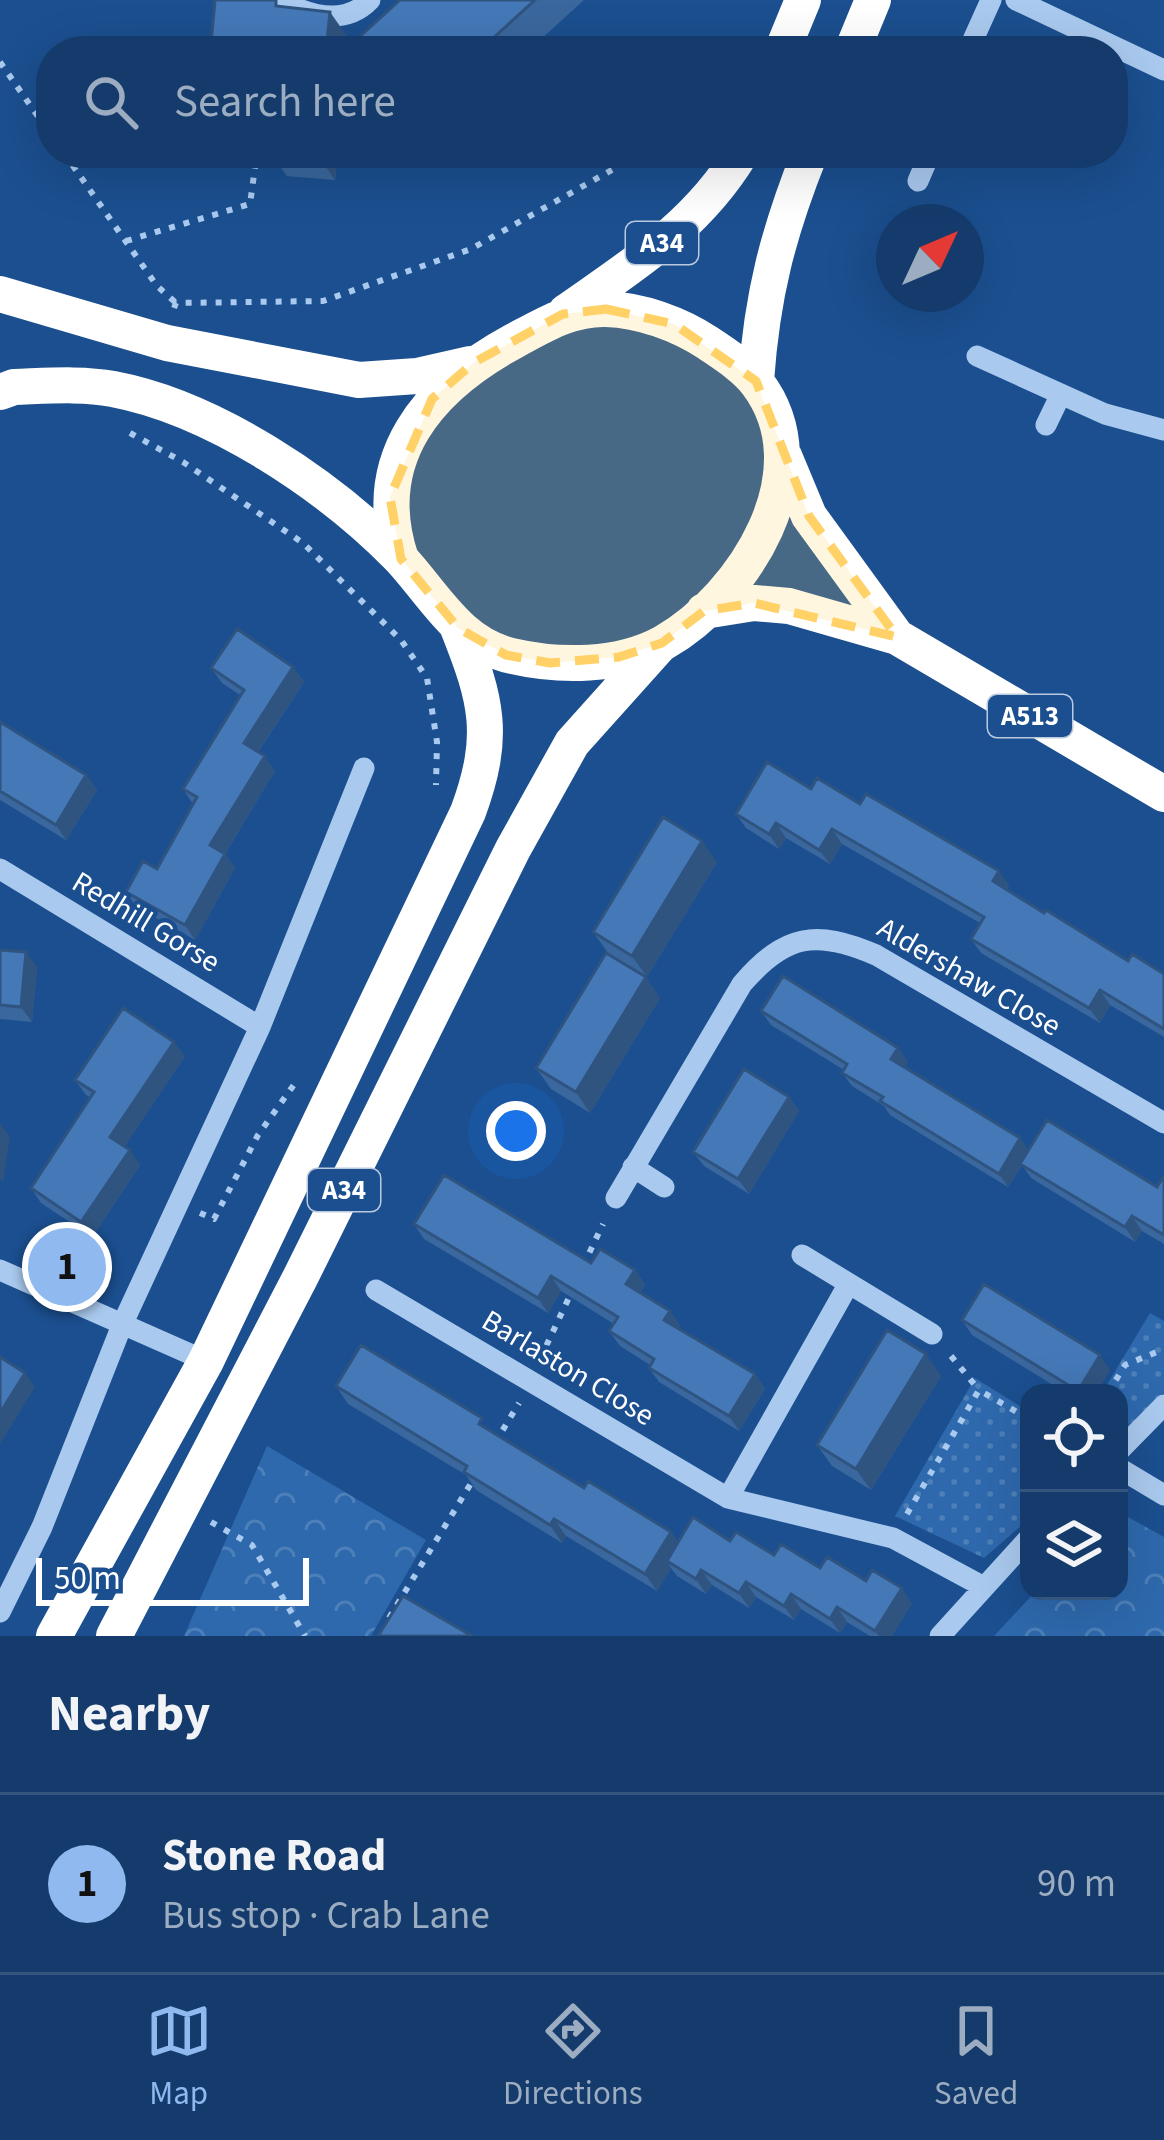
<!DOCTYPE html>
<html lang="en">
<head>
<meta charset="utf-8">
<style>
  body { margin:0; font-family:"Source Sans 3",sans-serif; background:#214673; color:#f1f3f6 }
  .controls { position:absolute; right:36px; bottom:36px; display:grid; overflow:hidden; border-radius:24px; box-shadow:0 12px 48px #0002 }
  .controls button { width:108px; height:108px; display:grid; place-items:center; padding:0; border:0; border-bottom:3px solid #33557e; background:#143b6b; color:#f1f3f6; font:60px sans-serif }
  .compass { position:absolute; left:876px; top:204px; width:108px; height:108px; border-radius:50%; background:#143b6b; box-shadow:0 12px 48px #0002; rotate:46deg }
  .scale { position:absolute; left:36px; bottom:30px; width:273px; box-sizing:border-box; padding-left:12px; border:6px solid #fff; border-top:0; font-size:33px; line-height:42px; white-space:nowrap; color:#fff; -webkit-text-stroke:9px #1b4f8f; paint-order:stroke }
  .you { position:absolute; left:516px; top:1131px; width:42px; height:42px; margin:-30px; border:9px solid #fff; border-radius:50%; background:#1a73e8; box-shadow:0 0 0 18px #1a73e833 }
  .badge { display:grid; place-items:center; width:78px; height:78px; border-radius:50%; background:#90b9f0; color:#111; font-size:39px; font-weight:700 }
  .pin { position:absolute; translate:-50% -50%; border:6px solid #fff; box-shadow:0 3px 12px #0006 }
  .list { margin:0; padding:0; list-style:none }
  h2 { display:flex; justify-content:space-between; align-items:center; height:156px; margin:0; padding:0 48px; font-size:51px }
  h2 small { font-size:39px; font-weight:400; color:#9dadc1 }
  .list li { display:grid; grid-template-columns:78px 1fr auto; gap:36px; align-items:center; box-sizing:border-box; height:180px; padding:0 48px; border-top:3px solid #33557e }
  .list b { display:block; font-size:45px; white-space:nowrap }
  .list p { margin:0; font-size:39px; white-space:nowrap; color:#9dadc1 }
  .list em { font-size:39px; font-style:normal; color:#9dadc1 }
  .icon { flex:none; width:66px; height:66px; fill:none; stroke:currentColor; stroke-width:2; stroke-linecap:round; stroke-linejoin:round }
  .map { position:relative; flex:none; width:1164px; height:1636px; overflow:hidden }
  .search { position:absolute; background:#143b6b; box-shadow:0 12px 48px #0002; left:36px; right:36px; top:36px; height:132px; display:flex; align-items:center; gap:30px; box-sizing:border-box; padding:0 42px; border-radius:48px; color:#9dadc1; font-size:45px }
  .sheet { height:336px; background:#143b6b }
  nav { display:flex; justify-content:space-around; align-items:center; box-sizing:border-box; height:168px; border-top:3px solid #33557e; background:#143b6b; font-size:33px; color:#9dadc1 }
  nav a { display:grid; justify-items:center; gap:6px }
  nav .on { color:#90b9f0 }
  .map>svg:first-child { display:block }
  .grass { fill:url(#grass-dots) }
  .park { fill:url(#park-crowns) }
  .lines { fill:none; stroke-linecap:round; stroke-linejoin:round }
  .path { stroke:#a9c9ee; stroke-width:6; stroke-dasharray:6 9; stroke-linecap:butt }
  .minor { stroke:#a9c9ee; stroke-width:21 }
  .highway { stroke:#fff; stroke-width:36 }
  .wall { fill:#3a679d }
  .shaded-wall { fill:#305480 }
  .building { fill:#4478b7; stroke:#305480; stroke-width:3 }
  .marked { fill:#ffd166; fill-opacity:0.2; stroke:#ffd166; stroke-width:9; stroke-dasharray:24 15; stroke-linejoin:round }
  .labels { text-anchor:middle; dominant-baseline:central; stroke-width:9; stroke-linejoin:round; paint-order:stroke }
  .shield { fill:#1b4f8f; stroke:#bbcadd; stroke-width:3 }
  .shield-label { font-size:27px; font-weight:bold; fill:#fff }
  .street-label { font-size:30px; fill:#fff; stroke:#1b4f8f }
</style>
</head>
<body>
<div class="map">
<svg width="1164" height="1636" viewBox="0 0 1164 1636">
  <defs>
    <pattern id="grass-dots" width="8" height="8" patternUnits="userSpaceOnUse" patternTransform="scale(3)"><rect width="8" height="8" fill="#2e69ad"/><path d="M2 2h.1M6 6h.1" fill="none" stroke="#4d80b9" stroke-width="1.8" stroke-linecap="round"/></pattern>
    <pattern id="park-crowns" width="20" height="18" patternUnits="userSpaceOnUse" patternTransform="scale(3)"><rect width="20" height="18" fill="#2e69ad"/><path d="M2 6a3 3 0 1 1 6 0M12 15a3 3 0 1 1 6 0" fill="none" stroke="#4d80b9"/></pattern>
  </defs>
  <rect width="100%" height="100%" fill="#1b4f8f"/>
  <path class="grass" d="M 1150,1313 L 1164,1321 L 1164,1393 L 1119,1439 L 1119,1393 L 1102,1393 Z
    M 975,1378 L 1029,1412 L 1029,1519 L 984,1558 L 895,1516 Z"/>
  <path class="park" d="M 267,1446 L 426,1540 L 371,1636 L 184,1636 Z
    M 1119,1516 L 1126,1516 L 1164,1537 L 1164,1636 L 994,1636 L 1036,1591 L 1119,1591 Z"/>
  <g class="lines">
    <path class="path" d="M 0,62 L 51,135
      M 64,153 L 157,286 L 176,303
      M 126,241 L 250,204 L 256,160
      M 174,308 L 176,303 L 323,301 L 471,249 L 642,153
      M 130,433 L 183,462 L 303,543 L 401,640 L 427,678 L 437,742 L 436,785
      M 200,1213 L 214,1219 L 258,1135 L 298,1079
      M 583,1266 L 603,1224
      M 951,1356 L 979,1390
      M 540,1359 L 573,1289
      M 1108,1393 L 1125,1365 L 1164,1349
      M 495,1443 L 519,1403
      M 907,1514 L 979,1390 L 1029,1419
      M 211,1522 L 252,1545 L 305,1636
      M 389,1618 L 473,1480"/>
    <path class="minor" d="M 280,0 C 309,16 345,26 370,0
      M 1016,0 L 1164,70
      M 968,51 L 991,0
      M 918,181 L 930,153
      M 977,356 L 1105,414 L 1164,430
      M 1046,425 L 1060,396
      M 0,869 L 260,1027
      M 633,1167 L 664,1187
      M 616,1198 L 742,984 C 785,934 816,929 876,955 L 1164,1123
      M 802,1255 L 932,1334
      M 0,1270 L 206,1361
      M 376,1290 L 728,1498 L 893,1538 L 982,1586
      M 1119,1451 L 1164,1405
      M 1119,1468 L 1164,1495
      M 728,1498 L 848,1285
      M 0,1612 L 42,1527 L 122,1325 L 260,1027 L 364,768
      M 940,1636 L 1029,1538"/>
    <path class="highway" d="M 782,51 L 803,0
      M 852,51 L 873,0
      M 0,294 L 167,343 L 359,380 L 417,376 L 470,364
      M 566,312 C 634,264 697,226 741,153
      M 756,381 C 762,295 778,233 810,153
      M 0,392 L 14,387 C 46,386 82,383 113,389 C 214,408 328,485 399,557 C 434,594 458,644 512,656 C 560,667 619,667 663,643 C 744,597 824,471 757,383 C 745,367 724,354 708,343 C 679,324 641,310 606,309 C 571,308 544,325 514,341 C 429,387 367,458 401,559
      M 784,456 L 809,516 L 897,637
      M 704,611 L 754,603 L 789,606 L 897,637 L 1164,794
      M 54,1636 L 206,1361 L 468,812 C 496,736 487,701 458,628
      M 114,1636 L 300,1278 L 513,849 L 572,743 L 659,646"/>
  </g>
  <path class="wall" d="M 400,0 L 584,0 L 528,51 L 180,51 L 211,44 L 284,7 L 349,39 L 348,47 Z
    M 192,153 L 338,153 L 335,180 L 287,176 L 277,162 Z
    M 293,667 L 304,682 L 258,752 L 275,771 L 225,854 L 235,868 L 195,940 L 136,907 L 126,892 L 157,869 L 193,804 L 183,789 L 240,695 L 222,683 L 211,668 Z
    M 0,722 L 86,775 L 97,790 L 66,840 L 0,800 Z
    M 811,789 L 860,804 L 1009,885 L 1007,890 L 1128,961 L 1164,974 L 1164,1037 L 1110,1005 L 1100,1023 L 981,953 L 971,939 L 980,923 L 842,844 L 830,864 L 786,838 L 779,849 L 746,828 L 736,814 Z
    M 717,862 L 647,977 L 608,953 L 593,932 Z
    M 0,950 L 37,967 L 32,1022 L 0,1019 Z
    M 660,998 L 590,1113 L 551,1089 L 536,1068 Z
    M 761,1011 L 898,1048 L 908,1062 L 904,1067 L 1028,1150 L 1157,1187 L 1164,1176 L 1164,1244 L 1142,1231 L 1135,1242 L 1031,1178 L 1022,1165 L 1008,1187 L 890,1115 L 884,1106 L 852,1086 L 842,1073 L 844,1070 L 771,1025 Z
    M 185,1056 L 124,1147 L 140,1165 L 92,1237 L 41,1203 L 31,1188 L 91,1098 L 86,1095 L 75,1080 Z
    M 789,1097 L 799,1111 L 749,1194 L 704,1166 L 693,1152 Z
    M 414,1224 L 591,1263 L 635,1270 L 645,1285 L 640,1293 L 670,1311 L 680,1326 L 678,1328 L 755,1374 L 765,1389 L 739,1431 L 659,1382 L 649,1368 L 650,1365 L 620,1346 L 609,1331 L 614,1324 L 561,1291 L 548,1313 L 424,1239 Z
    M 962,1320 L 1110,1370 L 1096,1393 L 1066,1393 L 972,1335 Z
    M 941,1376 L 871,1490 L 832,1466 L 817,1445 Z
    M 336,1386 L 492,1432 L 584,1488 L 671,1532 L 678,1542 L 730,1541 L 866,1581 L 912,1603 L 892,1636 L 870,1636 L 847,1622 L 840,1633 L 801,1609 L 794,1620 L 756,1597 L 749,1608 L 712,1585 L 706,1594 L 677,1576 L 671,1568 L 657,1591 L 566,1536 L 562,1543 L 476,1490 L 466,1475 L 348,1404 Z"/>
  <path class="shaded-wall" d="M 330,12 L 349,39 L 348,51 L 326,51 Z
    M 316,153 L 338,153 L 335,180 Z
    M 293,667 L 304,682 L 254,757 L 244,743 Z
    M 265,756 L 275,771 L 221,860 L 210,845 Z
    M 86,775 L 97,790 L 66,840 L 56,825 Z
    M 776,823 L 786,838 L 779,849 L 769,834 Z
    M 832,829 L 842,844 L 830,864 L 819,850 Z
    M 702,841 L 717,862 L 647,977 L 632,956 Z
    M 225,854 L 235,868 L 195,940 L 185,925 Z
    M 999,871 L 1009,885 L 1003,896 L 993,881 Z
    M 26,952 L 37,967 L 32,1022 L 21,1007 Z
    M 646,977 L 660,998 L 590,1113 L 576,1092 Z
    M 1100,990 L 1110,1005 L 1100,1023 L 1089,1008 Z
    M 174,1042 L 185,1056 L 121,1152 L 110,1137 Z
    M 898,1048 L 908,1062 L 901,1073 L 891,1059 Z
    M 789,1097 L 799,1111 L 749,1194 L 738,1179 Z
    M 0,1123 L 10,1137 L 3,1182 L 0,1178 Z
    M 1020,1138 L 1030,1152 L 1008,1187 L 999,1174 Z
    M 130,1150 L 140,1165 L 92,1237 L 81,1222 Z
    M 1132,1216 L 1142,1231 L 1135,1242 L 1125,1227 Z
    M 635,1270 L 645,1285 L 637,1299 L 626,1284 Z
    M 551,1276 L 561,1291 L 548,1313 L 538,1298 Z
    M 670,1311 L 680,1326 L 675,1334 L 664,1320 Z
    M 926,1354 L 941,1376 L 871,1490 L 856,1469 Z
    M 1100,1355 L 1110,1370 L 1096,1393 L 1079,1393 L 1078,1391 Z
    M 25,1373 L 35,1387 L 0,1444 L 0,1413 Z
    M 755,1374 L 765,1389 L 739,1431 L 729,1416 Z
    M 554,1519 L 566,1536 L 562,1543 L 550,1525 Z
    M 671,1532 L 683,1549 L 667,1561 L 671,1568 L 657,1591 L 645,1574 Z
    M 701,1570 L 712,1585 L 706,1594 L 696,1579 Z
    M 746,1582 L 756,1597 L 749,1608 L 739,1593 Z
    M 902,1588 L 912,1603 L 892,1636 L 879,1636 L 875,1631 Z
    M 791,1594 L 801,1609 L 794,1620 L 784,1606 Z
    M 837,1607 L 847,1622 L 840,1633 L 830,1619 Z"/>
  <path class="building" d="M 215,0 L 276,0 L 276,6 L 330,12 L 326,51 L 180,51 L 181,41 L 211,44 Z
    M 400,0 L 535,0 L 479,51 L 344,51 Z
    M 237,629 L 293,667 L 244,743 L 265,756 L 210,845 L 225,854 L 185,925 L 126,892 L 143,861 L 157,869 L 197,797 L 183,789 L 244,690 L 211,668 Z
    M 0,722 L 86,775 L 56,825 L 0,791 Z
    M 767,762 L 811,789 L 817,778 L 860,804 L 866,794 L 999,871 L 993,881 L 1044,913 L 1046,910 L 1128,961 L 1132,954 L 1164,974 L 1164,1029 L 1100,990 L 1089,1008 L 971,939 L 984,917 L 832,829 L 819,850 L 776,823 L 769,834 L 736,814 Z
    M 663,817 L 702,841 L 632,956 L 593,932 Z
    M 0,950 L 26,952 L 21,1007 L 0,1005 Z
    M 606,953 L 646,977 L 576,1092 L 536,1068 Z
    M 783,976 L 898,1048 L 891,1059 L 1020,1138 L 999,1174 L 880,1101 L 883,1097 L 842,1073 L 847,1064 L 761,1011 Z
    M 123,1008 L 174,1042 L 110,1137 L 130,1150 L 81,1222 L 31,1188 L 94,1092 L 75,1080 Z
    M 744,1069 L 789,1097 L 738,1179 L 693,1152 Z
    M 1047,1120 L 1157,1187 L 1164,1176 L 1164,1235 L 1132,1216 L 1125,1227 L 1020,1164 Z
    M 444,1175 L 591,1263 L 600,1249 L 635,1270 L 626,1284 L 670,1311 L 664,1320 L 755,1374 L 729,1416 L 649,1368 L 654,1359 L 609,1331 L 618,1317 L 551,1276 L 538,1298 L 414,1224 Z
    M 984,1284 L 1100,1355 L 1078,1391 L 962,1320 Z
    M 887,1330 L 926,1354 L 856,1469 L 817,1445 Z
    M 361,1345 L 482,1418 L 479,1424 L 584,1488 L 588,1481 L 671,1532 L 645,1574 L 554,1519 L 550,1525 L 464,1472 L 467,1466 L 336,1386 Z
    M 0,1357 L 25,1373 L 0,1413 Z
    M 693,1517 L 730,1541 L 736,1532 L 774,1555 L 781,1544 L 820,1568 L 827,1557 L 866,1581 L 872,1570 L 902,1588 L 875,1631 L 837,1607 L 830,1619 L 791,1594 L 784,1606 L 746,1582 L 739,1593 L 701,1570 L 696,1579 L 667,1561 Z
    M 403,1596 L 472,1636 L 378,1636 Z"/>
  <path class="marked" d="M 606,309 L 674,324 L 756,381 L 809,516 L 897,637 L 754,603 L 704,611 L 662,643 L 619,657 L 550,663 L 506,655 L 458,628 L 401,559 L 390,497 L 432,399 L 473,363 L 563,314 Z"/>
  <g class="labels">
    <g class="shield">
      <rect x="626" y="222" width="72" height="42" rx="9"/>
      <rect x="988" y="695" width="84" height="42" rx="9"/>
      <rect x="308" y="1169" width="72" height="42" rx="9"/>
    </g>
    <g class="shield-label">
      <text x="662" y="243">A34</text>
      <text x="1030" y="716">A513</text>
      <text x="344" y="1190">A34</text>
    </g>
    <g class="street-label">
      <text transform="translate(146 922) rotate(31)">Redhill Gorse</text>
      <text transform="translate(969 977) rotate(30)">Aldershaw Close</text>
      <text transform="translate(568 1368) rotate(31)">Barlaston Close</text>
    </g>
  </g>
</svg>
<div class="controls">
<button><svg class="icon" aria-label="locate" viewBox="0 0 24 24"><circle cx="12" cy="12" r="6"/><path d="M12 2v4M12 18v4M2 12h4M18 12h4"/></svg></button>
<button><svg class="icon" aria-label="layers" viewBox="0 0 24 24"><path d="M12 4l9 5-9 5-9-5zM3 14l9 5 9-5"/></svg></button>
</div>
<svg class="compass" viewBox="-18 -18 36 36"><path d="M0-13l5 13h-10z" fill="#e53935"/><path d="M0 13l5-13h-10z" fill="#9dadc1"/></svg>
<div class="scale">50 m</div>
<div class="you"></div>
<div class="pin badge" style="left:67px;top:1267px">1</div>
<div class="search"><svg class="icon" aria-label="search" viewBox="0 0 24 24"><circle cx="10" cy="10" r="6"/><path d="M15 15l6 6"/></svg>Search here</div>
</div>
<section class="sheet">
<h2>Nearby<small></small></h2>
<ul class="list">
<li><span class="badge">1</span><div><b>Stone Road</b><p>Bus stop · Crab Lane</p></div><em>90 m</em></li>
</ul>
</section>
<nav>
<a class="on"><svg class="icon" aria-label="map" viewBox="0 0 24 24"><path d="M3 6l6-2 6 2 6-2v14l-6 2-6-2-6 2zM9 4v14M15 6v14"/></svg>Map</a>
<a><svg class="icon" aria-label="directions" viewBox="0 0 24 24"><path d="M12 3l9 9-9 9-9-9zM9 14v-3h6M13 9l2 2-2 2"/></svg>Directions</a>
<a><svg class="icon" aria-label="saved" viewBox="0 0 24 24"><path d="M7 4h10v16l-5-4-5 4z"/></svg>Saved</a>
</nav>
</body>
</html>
